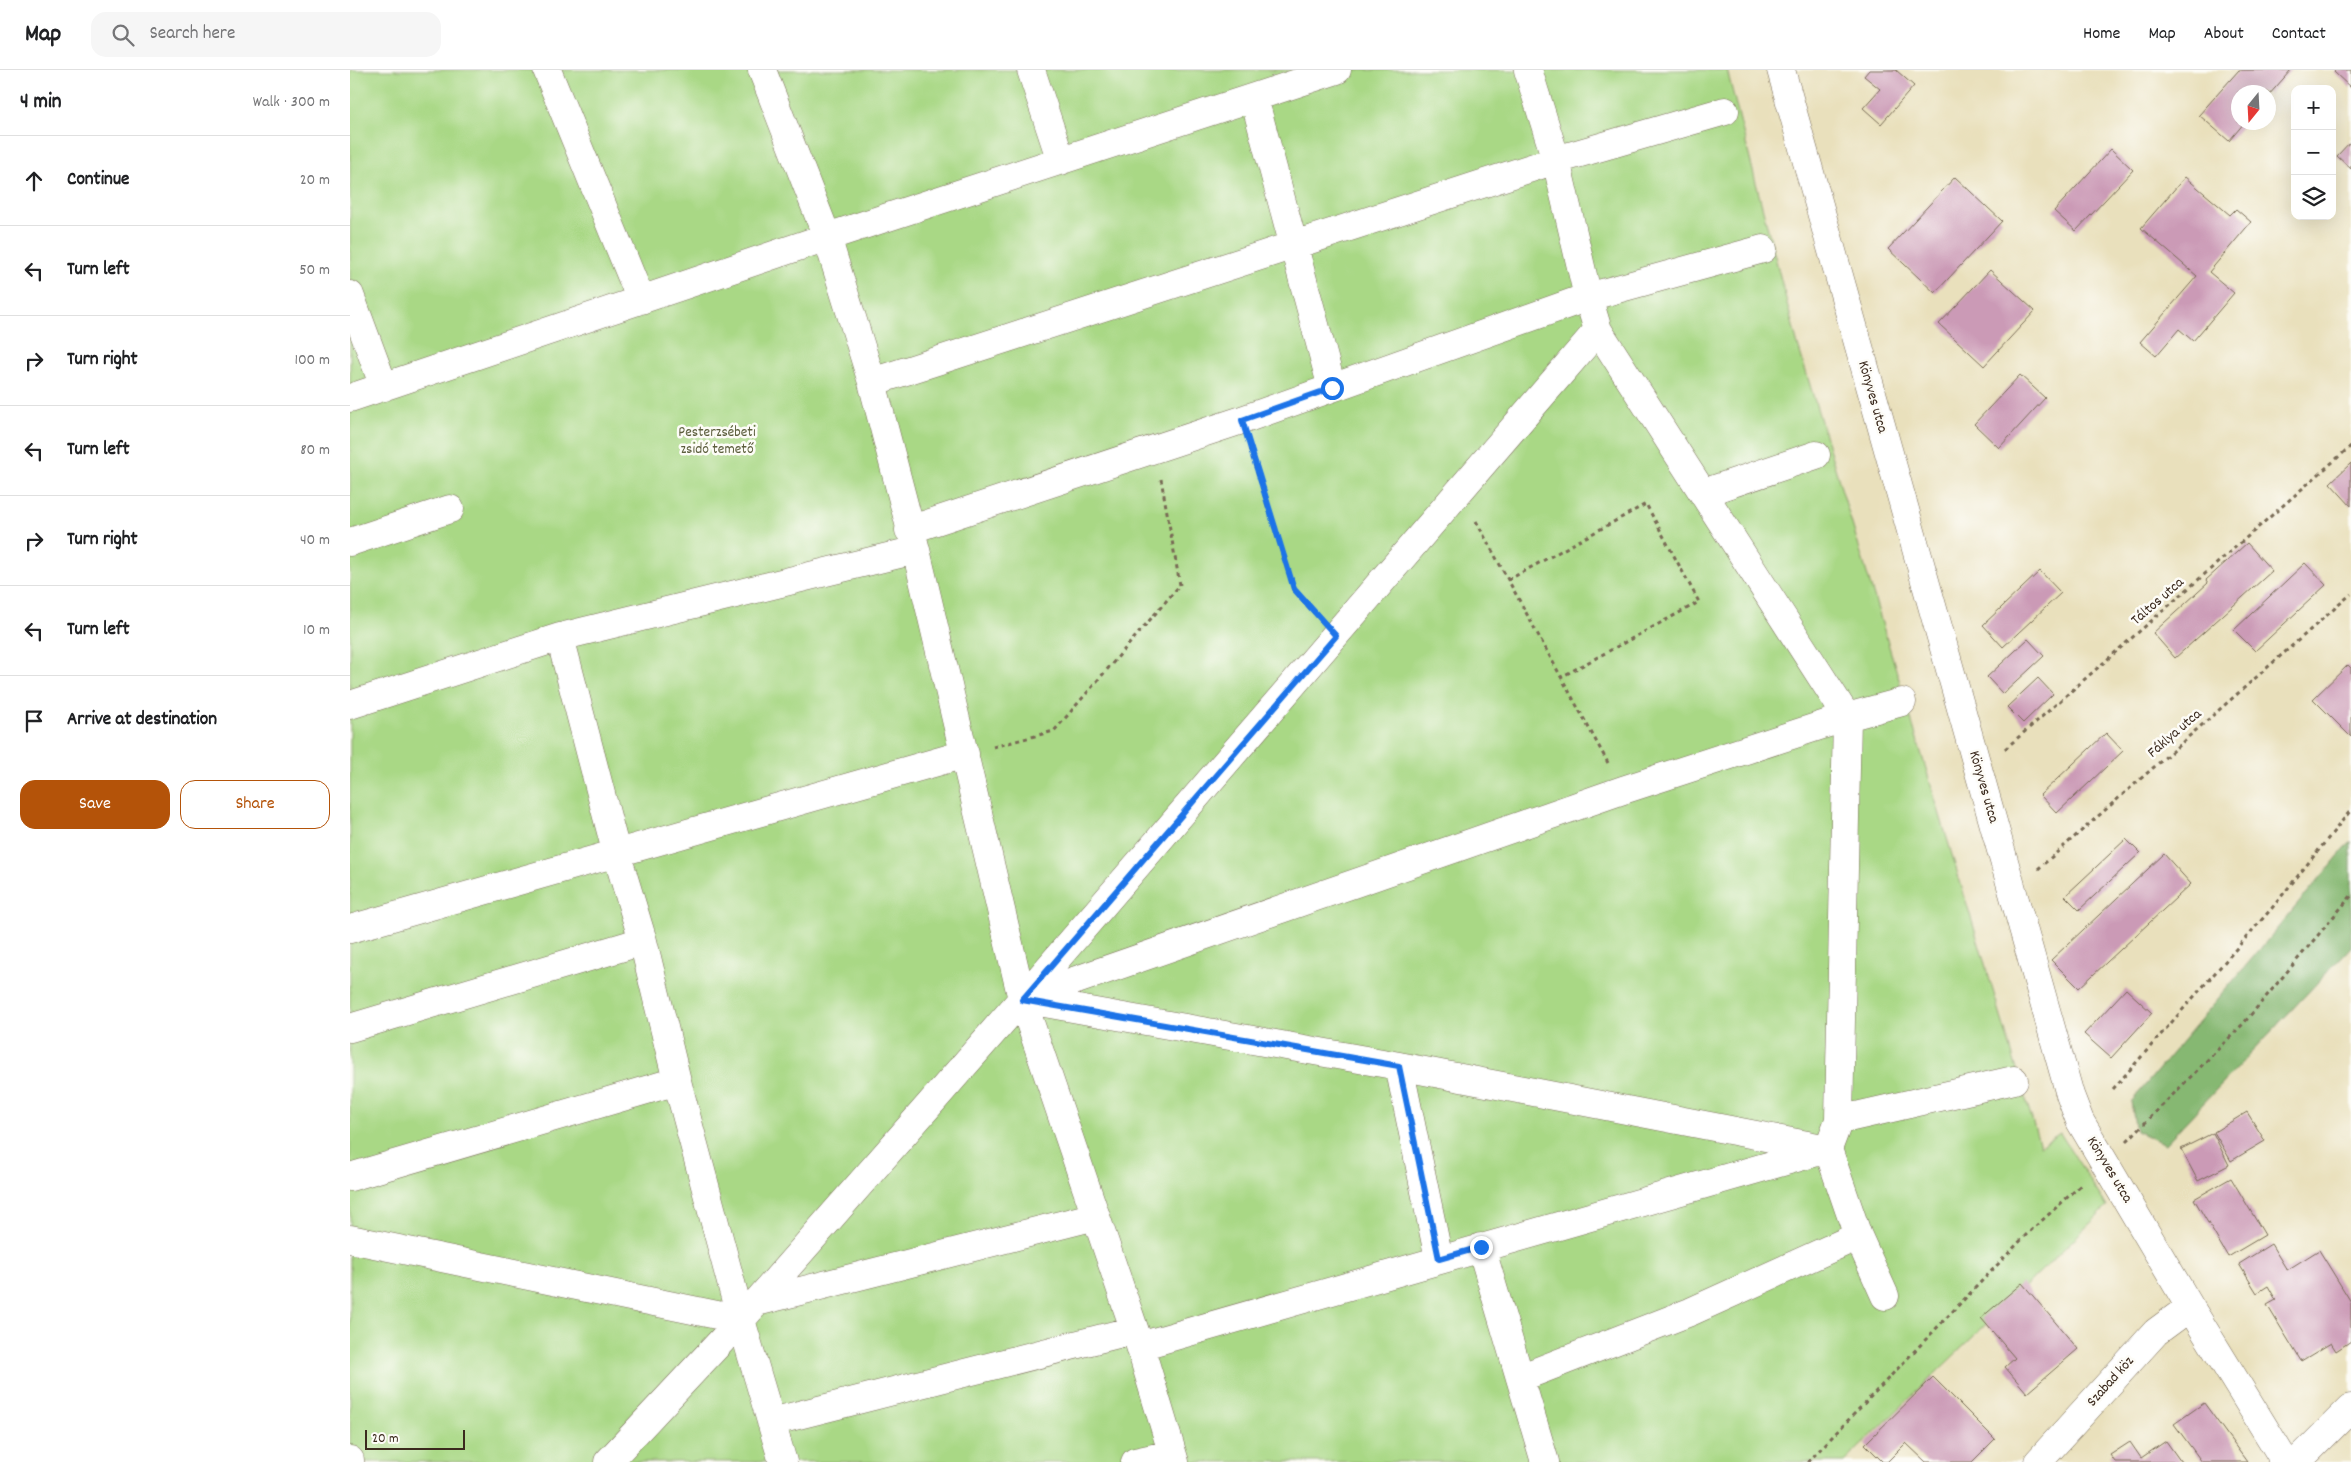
<!DOCTYPE html>
<html lang="en">
<head>
<meta charset="utf-8">
<style>
  body { margin:0; font-family:Dekko,sans-serif; background:#f6f6f6; color:#202124 }
  .controls { position:absolute; right:15px; top:15px; display:grid; overflow:hidden; border-radius:10px; box-shadow:0 5px 20px #0002 }
  .controls button { width:45px; height:45px; display:grid; place-items:center; padding:0; border:0; border-bottom:1px solid #e0e0e0; background:#fff; color:#202124; font:25px sans-serif }
  .compass { position:absolute; left:1881px; top:15px; width:45px; height:45px; border-radius:50%; background:#fff; box-shadow:0 5px 20px #0002; rotate:198deg }
  .scale { position:absolute; left:15px; bottom:12px; width:100px; box-sizing:border-box; padding-left:5px; border:2px solid #3b2a1e; border-top:0; font-size:14px; line-height:18px; white-space:nowrap; color:#3b2a1e; -webkit-text-stroke:4px #fdfcf7; paint-order:stroke }
  .stop { position:absolute; width:15px; height:15px; margin:-11px; border:4px solid #1a73e8; border-radius:50%; background:#fff }
  .stop.end { background:#1a73e8; border-color:#fff; box-shadow:0 1px 5px #0008 }
  .list { margin:0; padding:0; list-style:none }
  h2 { display:flex; justify-content:space-between; align-items:center; height:65px; margin:0; padding:0 20px; font-size:21px }
  h2 small { font-size:16px; font-weight:400; color:#757577 }
  .list li { display:grid; grid-template-columns:32px 1fr auto; gap:15px; align-items:center; box-sizing:border-box; height:90px; padding:0 20px; border-top:1px solid #e0e0e0 }
  .list b { display:block; font-size:19px; white-space:nowrap }
  .list em { font-size:16px; font-style:normal; color:#757577 }
  .actions { display:flex; gap:10px; padding:15px 20px }
  .actions a { flex:1; padding:11px 0; border:1px solid #b45309; border-radius:15px; text-align:center; font-size:18px; color:#b45309 }
  .actions .main { background:#b45309; color:#fff }
  .icon { flex:none; width:28px; height:28px; fill:none; stroke:currentColor; stroke-width:2; stroke-linecap:round; stroke-linejoin:round }
  .map { position:relative; flex:none; width:2001px; height:1392px; overflow:hidden }
  header { display:flex; align-items:center; gap:30px; box-sizing:border-box; height:70px; padding:0 25px; background:#fff; border-bottom:1px solid #e0e0e0 }
  header strong { font-size:24px }
  nav { display:flex; gap:28px; margin-inline-start:auto; font-size:18px }
  .search { width:350px; height:45px; background:#f6f6f6; display:flex; align-items:center; gap:12px; box-sizing:border-box; padding:0 18px; border-radius:15px; color:#757577; font-size:19px }
  main { display:flex }
  aside { flex:1; background:#fff }
  .map>svg:first-child { display:block }
  .green { fill:#a9d885; stroke:#728152 }
  .forest { fill:#86b872; stroke:#607148 }
  .building { fill:#cb9ab6 }
  .lines { fill:none; stroke-linecap:round; stroke-linejoin:round }
  .minor-casing { stroke:#786a55; stroke-width:29 }
  .path { stroke:#786a55; stroke-width:3; stroke-dasharray:4 4; stroke-linecap:butt }
  .minor { stroke:#fff; stroke-width:28 }
  .route { stroke:#1a73e8; stroke-width:6 }
  .labels { text-anchor:middle; dominant-baseline:central; stroke-width:5; stroke-linejoin:round; paint-order:stroke }
  .street-label { font-size:15px; fill:#3b2a1e; stroke:#fdfcf7 }
  .park-label { font-size:15px; fill:#5c5e3d; stroke:#fdfcf7 }
</style>
</head>
<body>
<header>
<strong>Map</strong>
<div class="search"><svg class="icon" aria-label="search" viewBox="0 0 24 24"><circle cx="10" cy="10" r="6"/><path d="M15 15l6 6"/></svg>Search here</div>
<nav><a>Home</a><a>Map</a><a>About</a><a>Contact</a></nav>
</header>
<main>
<aside>
<h2>4 min<small>Walk · 300 m</small></h2>
<ul class="list">
<li><svg class="icon" aria-label="ahead" viewBox="0 0 24 24"><path d="M12 20V5M6 11l6-6 6 6"/></svg><div><b>Continue</b></div><em>20 m</em></li>
<li><svg class="icon" aria-label="left" viewBox="0 0 24 24"><path d="M17 20v-9H6M10 6l-5 5 5 5"/></svg><div><b>Turn left</b></div><em>50 m</em></li>
<li><svg class="icon" aria-label="right" viewBox="0 0 24 24"><path d="M7 20v-9h11M14 6l5 5-5 5"/></svg><div><b>Turn right</b></div><em>100 m</em></li>
<li><svg class="icon" aria-label="left" viewBox="0 0 24 24"><path d="M17 20v-9H6M10 6l-5 5 5 5"/></svg><div><b>Turn left</b></div><em>80 m</em></li>
<li><svg class="icon" aria-label="right" viewBox="0 0 24 24"><path d="M7 20v-9h11M14 6l5 5-5 5"/></svg><div><b>Turn right</b></div><em>40 m</em></li>
<li><svg class="icon" aria-label="left" viewBox="0 0 24 24"><path d="M17 20v-9H6M10 6l-5 5 5 5"/></svg><div><b>Turn left</b></div><em>10 m</em></li>
<li><svg class="icon" aria-label="arrive" viewBox="0 0 24 24"><path d="M6 21V4h12l-3 4 3 4H6"/></svg><div><b>Arrive at destination</b></div></li>
</ul>
<div class="actions"><a class="main">Save</a><a>Share</a></div>
</aside>
<div class="map">
<svg width="2001" height="1392" viewBox="0 0 2001 1392">
  <rect width="100%" height="100%" fill="#fdfcf7"/>
  <filter id="ink" filterUnits="userSpaceOnUse"><feTurbulence type="fractalNoise" baseFrequency=".02" numOctaves="2"/><feDisplacementMap in="SourceGraphic" scale="10" xChannelSelector="R" yChannelSelector="G"/><feConvolveMatrix kernelMatrix="1 2 1 2 8 2 1 2 1" color-interpolation-filters="sRGB"/></filter>
  <filter id="wash" filterUnits="userSpaceOnUse"><feTurbulence type="fractalNoise" baseFrequency=".0096" numOctaves="4" result="noise"/><feDisplacementMap in="SourceGraphic" scale="20" xChannelSelector="R" yChannelSelector="G"/><feGaussianBlur stdDeviation="1.12" result="paint"/><feColorMatrix in="noise" values="0 0 0 0 0 0 0 0 0 0 0 0 0 0 0 0 0 1.4 0 .05"/><feComposite in="paint" operator="in"/></filter>
  <g filter="url(#wash)">
    <rect width="100%" height="100%" fill="#e9e0bc"/>
    <path class="green" d="M 0,0 L 1377,0 L 1447,272 L 1690,1076 L 1710,1063 L 1757,1137 L 1494,1392 L 0,1392 Z"/>
    <path class="forest" d="M 2001,771 L 2001,877 L 1815,1074 L 1786,1061 L 1781,1032 Z"/>
    <g id="blocks">
      <path class="building" d="M 1519,0 L 1546,0 L 1564,16 L 1531,54 L 1513,38 L 1530,19 L 1514,6 Z
        M 1889,0 L 1941,0 L 1918,26 L 1918,22 L 1888,22 L 1888,52 L 1895,52 L 1879,71 L 1849,45 Z
        M 1986,0 L 2001,0 L 2001,18 L 1984,2 Z
        M 2001,71 L 2001,99 L 1987,86 Z
        M 1761,79 L 1783,100 L 1726,161 L 1704,141 Z
        M 1605,107 L 1652,151 L 1585,223 L 1538,179 Z
        M 1835,107 L 1880,145 L 1886,139 L 1901,152 L 1859,202 L 1884,223 L 1843,271 L 1829,259 L 1806,286 L 1790,272 L 1847,206 L 1791,158 Z
        M 1640,200 L 1685,241 L 1634,296 L 1589,254 Z
        M 1670,305 L 1695,328 L 1649,378 L 1624,354 Z
        M 2001,393 L 2001,436 L 1980,413 Z
        M 1897,473 L 1922,501 L 1825,588 L 1803,563 L 1858,513 L 1856,510 Z
        M 1955,493 L 1976,515 L 1905,581 L 1884,560 Z
        M 1690,501 L 1711,523 L 1653,577 L 1633,555 Z
        M 1678,569 L 1694,586 L 1653,624 L 1637,607 Z
        M 1998,595 L 2001,598 L 2001,667 L 1963,629 Z
        M 1688,608 L 1703,624 L 1673,653 L 1657,637 Z
        M 1756,663 L 1773,681 L 1707,743 L 1690,725 Z
        M 1776,769 L 1790,783 L 1729,840 L 1715,826 Z
        M 1814,784 L 1841,814 L 1729,918 L 1701,890 Z
        M 1776,919 L 1802,943 L 1761,988 L 1734,964 Z
        M 1897,1042 L 1915,1071 L 1881,1091 L 1864,1062 Z
        M 1863,1063 L 1879,1095 L 1848,1111 L 1831,1079 Z
        M 1881,1108 L 1915,1165 L 1878,1187 L 1844,1129 Z
        M 1921,1174 L 1937,1200 L 1969,1180 L 2001,1232 L 2001,1271 L 1986,1281 L 1981,1273 L 1951,1291 L 1917,1235 L 1926,1230 L 1918,1216 L 1907,1223 L 1889,1194 Z
        M 1672,1213 L 1728,1279 L 1677,1323 L 1655,1297 L 1665,1288 L 1631,1248 Z
        M 1583,1307 L 1645,1369 L 1622,1392 L 1576,1392 L 1556,1373 L 1537,1392 L 1533,1392 L 1515,1374 Z
        M 1854,1333 L 1897,1392 L 1852,1392 L 1824,1354 Z
        M 1816,1371 L 1831,1392 L 1765,1392 L 1760,1385 L 1780,1372 L 1791,1388 Z"/>
    </g>
  </g>
  <g filter="url(#ink)">
    <use href="#blocks" fill-opacity="0" stroke="#786a55" stroke-width="1"/>
    <g class="lines">
      <g class="minor-casing">
        <path id="minor" d="M 197,0 L 291,230
          M 412,0 L 477,167 L 522,312 L 566,480 L 672,929 L 790,1276 L 825,1392
          M 681,0 L 711,91
          M 1431,0 L 1720,1025 L 1730,1051 L 1840,1237 L 1931,1385 L 1932,1392
          M 904,28 L 982,318
          M 0,225 L 34,317
          M 1248,260 L 1497,647 L 1552,632
          M 522,312 L 1206,90 L 1375,41
          M 0,328 L 477,167 L 987,0
          M 1353,423 L 1466,385
          M 559,460 L 892,350 L 1238,227 L 1413,179
          M 0,472 L 100,439
          M 210,567 L 267,785 L 293,871 L 327,1011 L 391,1250 L 433,1392
          M 0,635 L 210,567 L 566,480
          M 0,859 L 615,684
          M 0,958 L 293,871
          M 1049,996 L 1089,1189
          M 1489,1050 L 1664,1010
          M 1478,1079 L 1049,996 L 672,929 L 1273,720 L 1497,647 L 1489,1050 L 1478,1079 L 1508,1166 L 1535,1226
          M 0,1107 L 327,1011
          M 0,1169 L 391,1250
          M 1131,1177 L 1195,1392
          M 407,1232 L 746,1146
          M 790,1276 L 1474,1080
          M 1170,1308 L 1340,1242 L 1508,1166
          M 421,1352 L 784,1260
          M 0,1390 L 0,1392
          M 258,1392 L 391,1250 L 672,929 L 1248,260 L 1238,227 L 1206,90 L 1178,0
          M 785,1392 L 822,1384
          M 1688,1392 L 1806,1262 L 1840,1237
          M 1947,1392 L 2001,1338"/>
      </g>
      <path class="path" d="M 900,379 L 944,519 L 965,543
        M 1126,451 L 1258,693
        M 1158,510 L 1296,434 L 1349,532 L 1211,607
        M 643,677 L 704,661 L 830,515 L 811,409
        M 1655,679 L 2001,376
        M 1688,799 L 2001,524
        M 1763,1019 L 1922,838 L 2001,740
        M 1777,1071 L 1893,954 L 2001,826
        M 1458,1392 L 1676,1165 L 1731,1115"/>
      <use href="#minor" class="minor"/>
    </g>
  </g>
  <g class="lines" filter="url(#ink)">
    <path class="route" d="M 982,318 L 892,350 L 944,519 L 986,566 L 672,930 L 1049,996 L 1089,1189 L 1131,1177"/>
  </g>
  <g class="labels">
    <g class="street-label">
      <text transform="translate(1522 327) rotate(74)">Könyves utca</text>
      <text transform="translate(1808 532) rotate(-41)">Táltos utca</text>
      <text transform="translate(1825 664) rotate(-41)">Fáklya utca</text>
      <text transform="translate(1633 717) rotate(74)">Könyves utca</text>
      <text transform="translate(1759 1100) rotate(59)">Könyves utca</text>
      <text transform="translate(1761 1312) rotate(-48)">Szabad köz</text>
    </g>
    <g class="park-label">
      <text x="367" y="363">Pesterzsébeti<tspan x="367" dy="17">zsidó temető</tspan></text>
    </g>
  </g>
</svg>
<div class="controls">
<button>+</button>
<button>−</button>
<button><svg class="icon" aria-label="layers" viewBox="0 0 24 24"><path d="M12 4l9 5-9 5-9-5zM3 14l9 5 9-5"/></svg></button>
</div>
<svg class="compass" viewBox="-18 -18 36 36"><path d="M0-13l5 13h-10z" fill="#e53935"/><path d="M0 13l5-13h-10z" fill="#757577"/></svg>
<div class="scale">20 m</div>
<div class="stop" style="left:982px;top:318px"></div>
<div class="stop end" style="left:1131px;top:1177px"></div>
</div>
</main>
</body>
</html>
